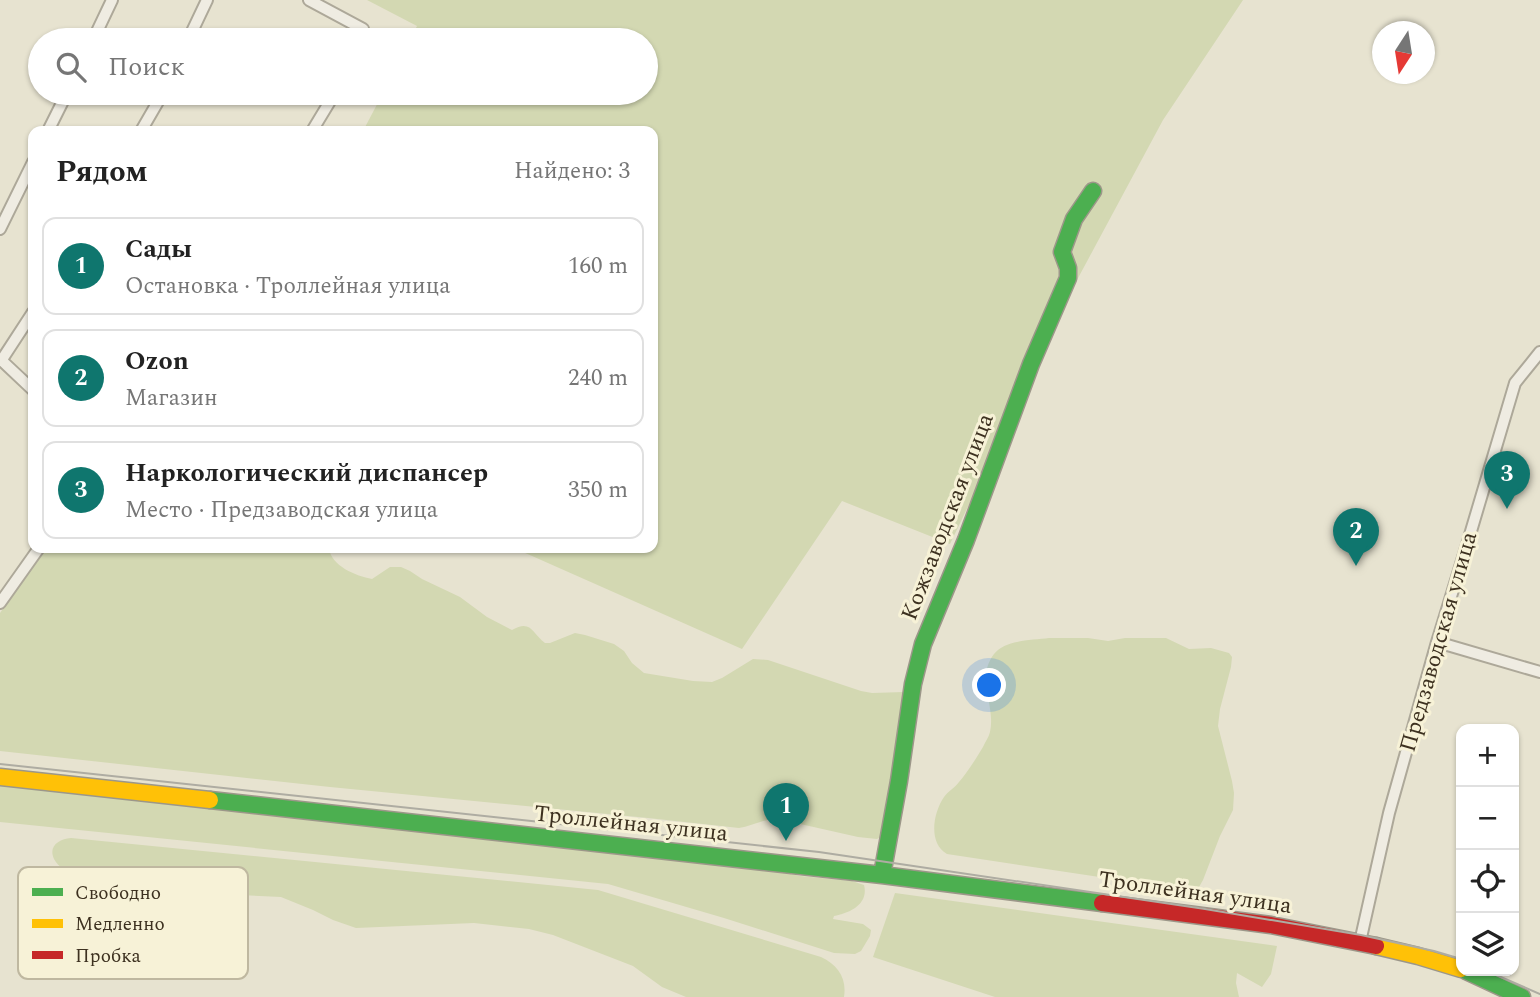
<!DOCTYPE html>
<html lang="ru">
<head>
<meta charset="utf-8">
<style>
  body { margin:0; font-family:Spectral,serif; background:#f6f6f6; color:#222 }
  .controls { position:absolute; right:21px; bottom:21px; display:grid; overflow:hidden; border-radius:14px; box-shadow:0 2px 5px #0004 }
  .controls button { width:63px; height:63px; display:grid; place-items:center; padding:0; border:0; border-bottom:2px solid #e0e0e0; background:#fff; color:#222; font:35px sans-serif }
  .compass { position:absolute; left:1372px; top:21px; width:63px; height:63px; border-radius:50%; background:#fff; box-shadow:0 2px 5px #0004; rotate:192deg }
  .you { position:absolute; left:990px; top:686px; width:24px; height:24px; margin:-18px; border:5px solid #fff; border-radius:50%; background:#1a73e8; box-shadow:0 0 0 10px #1a73e833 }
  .badge { display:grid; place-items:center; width:46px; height:46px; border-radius:50%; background:#0f766e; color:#fff; font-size:23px; font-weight:700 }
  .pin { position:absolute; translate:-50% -58px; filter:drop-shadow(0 2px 4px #0008) }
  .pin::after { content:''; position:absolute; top:37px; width:24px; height:21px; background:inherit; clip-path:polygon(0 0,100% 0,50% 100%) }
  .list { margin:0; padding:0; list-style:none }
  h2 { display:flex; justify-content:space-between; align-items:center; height:91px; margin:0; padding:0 28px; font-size:30px }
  h2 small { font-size:23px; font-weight:400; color:#767676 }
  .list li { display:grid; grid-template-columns:46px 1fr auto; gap:21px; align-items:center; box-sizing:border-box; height:98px; margin:0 14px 14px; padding:0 14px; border:2px solid #e0e0e0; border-radius:14px }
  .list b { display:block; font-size:26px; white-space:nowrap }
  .list p { margin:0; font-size:23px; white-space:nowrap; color:#767676 }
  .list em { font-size:23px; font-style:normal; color:#767676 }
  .icon { flex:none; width:38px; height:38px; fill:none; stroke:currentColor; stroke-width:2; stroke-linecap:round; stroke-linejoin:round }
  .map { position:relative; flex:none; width:1540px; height:997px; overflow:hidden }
  .search { position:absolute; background:#fff; box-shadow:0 2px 5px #0004; left:28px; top:28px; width:630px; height:77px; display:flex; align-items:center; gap:18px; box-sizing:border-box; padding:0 24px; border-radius:38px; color:#767676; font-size:26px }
  .panel { position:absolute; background:#fff; box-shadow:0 2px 5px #0004; left:28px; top:126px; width:630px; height:427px; border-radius:14px }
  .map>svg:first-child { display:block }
  .green { fill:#d3d8b2 }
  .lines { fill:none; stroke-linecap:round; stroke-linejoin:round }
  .street-casing { stroke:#ada899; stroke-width:14 }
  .fast-casing { stroke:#9c9789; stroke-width:19 }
  .slow-casing { stroke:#9c9789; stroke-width:19 }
  .jam-casing { stroke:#9c9789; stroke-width:19 }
  .street { stroke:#efece2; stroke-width:10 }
  .fast { stroke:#4caf50; stroke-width:16 }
  .slow { stroke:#ffc107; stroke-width:16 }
  .jam { stroke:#c62828; stroke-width:16 }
  .tram { stroke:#aeaca2; stroke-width:2 }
  .labels { text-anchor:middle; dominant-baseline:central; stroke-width:6; stroke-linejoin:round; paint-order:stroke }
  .street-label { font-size:23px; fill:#3d3120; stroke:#f7f2d7 }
  .key { fill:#f7f2d7; stroke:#bfb8a0; stroke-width:2 }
  .key-label { font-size:19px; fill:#3d3120 }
</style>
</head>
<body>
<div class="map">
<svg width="1540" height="997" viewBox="0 0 1540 997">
  <rect width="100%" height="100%" fill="#e7e3d0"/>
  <path class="green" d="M 367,0 L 1243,0 L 1163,120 L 1077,280 L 950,544 L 842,501 L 742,649 L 514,548 L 653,548 L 653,131 L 363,131 L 383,93 L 646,93 L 646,40 L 410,40 L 417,26 Z
    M 45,548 L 329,548 C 331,566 356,576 372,579 L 390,567 L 401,567 L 410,571 L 422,579 L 460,597 L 487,617 L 512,630 C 531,619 532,633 545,643 L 550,643 L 575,633 L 585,635 L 614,644 L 624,651 L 632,663 L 644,673 L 693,681 L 712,682 L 722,678 L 753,659 L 768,660 L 861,691 L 872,693 L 904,692 L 906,696 L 882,836 L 877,839 L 858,837 L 778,819 C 765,818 752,826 739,828 L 648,818 L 330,787 L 0,751 L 0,613 Z
    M 1049,638 L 1088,638 L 1108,641 L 1125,638 L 1166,638 L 1189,649 L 1211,648 L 1229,653 L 1232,657 L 1231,667 L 1220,709 L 1218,726 L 1232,781 L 1234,793 L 1233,810 L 1220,836 L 1203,880 L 1199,887 L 1193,891 L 947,854 C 928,843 933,813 944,797 C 948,791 955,788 959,782 C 967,773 977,757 983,747 C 985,742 989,737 990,732 C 996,705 975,679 994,654 C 1005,640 1032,640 1049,638 Z
    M 0,783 L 766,869 L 800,876 L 852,881 L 864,885 C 869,904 850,913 834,916 L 833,919 L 863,924 L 871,930 L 870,936 L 861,951 L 855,954 L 834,953 L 724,918 L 608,884 L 0,822 Z
    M 71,838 L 598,890 L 821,957 C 838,965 847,978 844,997 L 686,997 L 662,987 L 633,966 L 553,935 L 529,929 L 474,923 L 356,928 L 333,920 L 313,910 L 281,897 L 216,894 L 145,883 C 137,888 129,892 121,897 C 109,905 89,919 77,901 C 73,894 75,886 72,879 C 68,871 58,867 54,859 C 48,846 59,839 71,838 Z
    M 895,893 L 1277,946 L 1271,974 L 1262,987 L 1237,973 L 1236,983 L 1239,997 L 995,997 L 873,957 Z"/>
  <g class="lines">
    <g class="street-casing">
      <path id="street" d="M 309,0 L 363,29 L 358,40
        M 93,40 L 112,0
        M 188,40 L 207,0
        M 48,131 L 67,93
        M 141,131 L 163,93
        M 312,131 L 335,93
        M 0,229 L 33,162
        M 0,359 L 33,390
        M 1,361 L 33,312
        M 0,603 L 39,548
        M 1437,642 L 1540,672
        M 1360,942 L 1389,813 L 1437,642 L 1469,538 L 1515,383 L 1540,352"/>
    </g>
    <g class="fast-casing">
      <path id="fast" d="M 210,800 L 882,875 L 1102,903
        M 882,875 L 899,781 L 913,684 L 923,644 L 966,540 L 1031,364 L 1068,278 L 1068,268 L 1062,252 L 1074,219 L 1093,191
        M 1466,971 L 1522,997"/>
    </g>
    <g class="slow-casing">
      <path id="slow" d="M 0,777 L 210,800
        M 1376,946 L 1418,956 L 1461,969"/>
    </g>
    <g class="jam-casing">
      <path id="jam" d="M 1102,903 L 1271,925 L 1376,946"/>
    </g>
    <use href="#street" class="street"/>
    <use href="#fast" class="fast"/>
    <use href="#slow" class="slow"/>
    <use href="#jam" class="jam"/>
    <path class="tram" d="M 0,764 L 819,852 L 1205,909 L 1361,935 L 1434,951 L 1461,959
      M 1487,971 L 1540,994"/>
  </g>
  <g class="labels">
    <g class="street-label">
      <text transform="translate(948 517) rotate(-69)">Кожзаводская улица</text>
      <text transform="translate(1439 642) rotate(-74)">Предзаводская улица</text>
      <text transform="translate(631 824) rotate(6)">Троллейная улица</text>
      <text transform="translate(1195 893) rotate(8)">Троллейная улица</text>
    </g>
  </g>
  <rect x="18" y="867" width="230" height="112" rx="10" class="key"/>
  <rect x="32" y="888" width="31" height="8" fill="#4caf50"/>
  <rect x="32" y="919" width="31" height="9" fill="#ffc107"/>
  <rect x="32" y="951" width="31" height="8" fill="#c62828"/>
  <g class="key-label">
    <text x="75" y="899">Свободно</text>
    <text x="75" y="930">Медленно</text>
    <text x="75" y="962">Пробка</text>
  </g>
</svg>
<div class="controls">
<button>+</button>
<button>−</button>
<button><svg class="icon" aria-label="locate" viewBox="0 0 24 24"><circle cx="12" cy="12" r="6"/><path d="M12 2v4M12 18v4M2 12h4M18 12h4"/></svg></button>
<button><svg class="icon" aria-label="layers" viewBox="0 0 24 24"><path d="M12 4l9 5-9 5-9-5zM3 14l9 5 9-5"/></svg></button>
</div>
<svg class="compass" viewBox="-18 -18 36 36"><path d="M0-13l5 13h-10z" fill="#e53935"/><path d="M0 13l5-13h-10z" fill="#767676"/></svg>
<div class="you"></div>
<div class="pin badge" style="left:786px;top:841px">1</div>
<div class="pin badge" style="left:1356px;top:566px">2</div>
<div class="pin badge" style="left:1507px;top:509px">3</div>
<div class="search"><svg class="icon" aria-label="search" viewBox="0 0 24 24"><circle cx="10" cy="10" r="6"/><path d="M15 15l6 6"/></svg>Поиск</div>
<section class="panel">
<h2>Рядом<small>Найдено: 3</small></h2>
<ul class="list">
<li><span class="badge">1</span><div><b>Сады</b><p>Остановка · Троллейная улица</p></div><em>160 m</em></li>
<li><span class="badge">2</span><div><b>Ozon</b><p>Магазин</p></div><em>240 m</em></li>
<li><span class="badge">3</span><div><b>Наркологический диспансер</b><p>Место · Предзаводская улица</p></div><em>350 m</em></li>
</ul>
</section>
</div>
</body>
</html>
